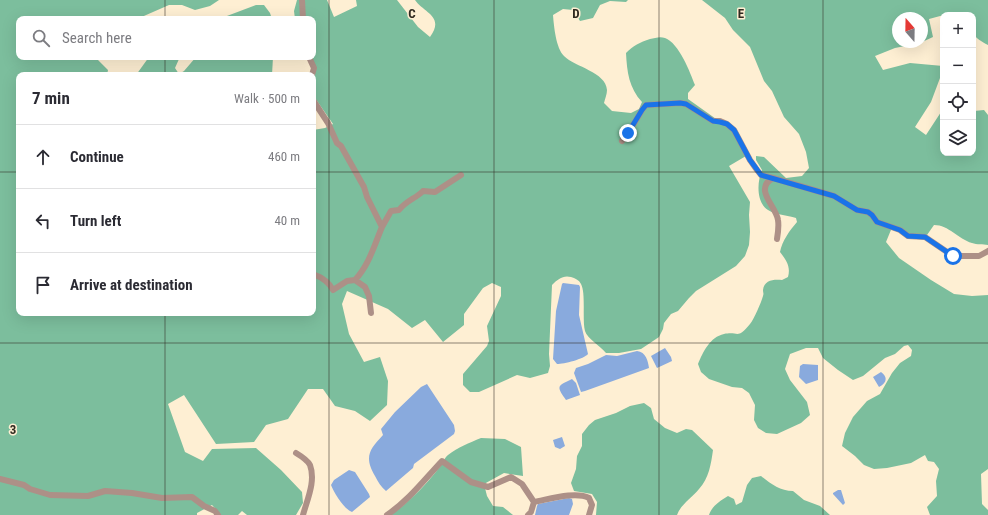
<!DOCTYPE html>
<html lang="en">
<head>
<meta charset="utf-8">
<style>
  body { margin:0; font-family:"Roboto Condensed",sans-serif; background:#f7f7f7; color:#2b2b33 }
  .controls { position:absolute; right:12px; top:12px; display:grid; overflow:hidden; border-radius:8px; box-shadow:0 4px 16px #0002 }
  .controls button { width:36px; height:36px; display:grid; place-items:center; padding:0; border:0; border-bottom:1px solid #e1e1e2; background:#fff; color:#2b2b33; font:20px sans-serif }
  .compass { position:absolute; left:892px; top:12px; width:36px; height:36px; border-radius:50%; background:#fff; box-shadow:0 4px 16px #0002; rotate:340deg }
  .stop { position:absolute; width:12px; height:12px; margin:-9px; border:3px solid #1a73e8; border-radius:50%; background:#fff }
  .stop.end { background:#1a73e8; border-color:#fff; box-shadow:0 1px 4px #0008 }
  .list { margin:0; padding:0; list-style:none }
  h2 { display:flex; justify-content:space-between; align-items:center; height:52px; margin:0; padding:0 16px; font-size:17px }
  h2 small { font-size:13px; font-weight:400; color:#7c7c81 }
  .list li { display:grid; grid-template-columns:26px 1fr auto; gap:12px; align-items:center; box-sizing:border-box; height:64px; padding:0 16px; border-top:1px solid #e1e1e2 }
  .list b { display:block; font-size:15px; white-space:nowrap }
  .list em { font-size:13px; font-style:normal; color:#7c7c81 }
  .icon { flex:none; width:22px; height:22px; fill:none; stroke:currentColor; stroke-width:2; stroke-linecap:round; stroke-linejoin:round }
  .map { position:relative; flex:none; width:988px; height:515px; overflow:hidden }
  .search { position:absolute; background:#fff; box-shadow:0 4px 16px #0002; left:16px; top:16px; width:300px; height:44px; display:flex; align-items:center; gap:10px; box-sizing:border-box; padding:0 14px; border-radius:8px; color:#7c7c81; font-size:15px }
  .panel { position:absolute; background:#fff; box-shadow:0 4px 16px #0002; left:16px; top:72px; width:300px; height:244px; border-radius:8px }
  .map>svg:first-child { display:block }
  .forest { fill:#7cbe9d; fill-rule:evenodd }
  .water { fill:#89aadd }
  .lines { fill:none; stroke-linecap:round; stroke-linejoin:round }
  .street { stroke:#ad9087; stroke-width:6 }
  .route { stroke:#1a73e8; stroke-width:5 }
  .grid { fill:none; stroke:#302a20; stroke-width:1; stroke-opacity:0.55 }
  .grid-label { font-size:13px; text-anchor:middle; font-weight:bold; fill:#302a20; stroke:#feefd3; stroke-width:3; stroke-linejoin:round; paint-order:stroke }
</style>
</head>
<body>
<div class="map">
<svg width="988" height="515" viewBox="0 0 988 515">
  <rect width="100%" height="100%" fill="#feefd3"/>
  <path class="forest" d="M 0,0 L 219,0 L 210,6 L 195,10 L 182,5 L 169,5 L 137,19 L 19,19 L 19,57 L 98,57 L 98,60 L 108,70 L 107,75 L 19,75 L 19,313 L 313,313 L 313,130 L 325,128 L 333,124 L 315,98 L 312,57 L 313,57 L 313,19 L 295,19 L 294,11 L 297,0 L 327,0 L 334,17 L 357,6 L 356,0 L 397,0 L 418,27 L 430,37 C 445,16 424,13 415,0 L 628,0 L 626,2 L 610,1 L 600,5 L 593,18 L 580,21 L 573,10 L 563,9 L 553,15 C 554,27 556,48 564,56 C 575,67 606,72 607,90 C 607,94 605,99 604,103 L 612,111 L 631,113 L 639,109 L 642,102 C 629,88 627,72 626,53 C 633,46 640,42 650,39 C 655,38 660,36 665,38 C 679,43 690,72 695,85 L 688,93 L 688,99 L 733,131 L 746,156 L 729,166 L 750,202 L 749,215 L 750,232 L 749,245 L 745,256 L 736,266 L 696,291 L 689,298 L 678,311 L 671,314 L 664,323 L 663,329 L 659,337 L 641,349 L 619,353 L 606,353 C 600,346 587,338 585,331 C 582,320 586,293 581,284 C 579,280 575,278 571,277 C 563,275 558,279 552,285 L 549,354 L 550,366 L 548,373 L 530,378 L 517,375 L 479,392 L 470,392 L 463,385 L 463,374 L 487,346 L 489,341 L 487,326 L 501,296 L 501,287 L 492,283 L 483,288 L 464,314 L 464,325 L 443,342 L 425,320 L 412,328 L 388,309 L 347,291 L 342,304 L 349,334 L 364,362 L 380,357 L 388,381 L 387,405 L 370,421 L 355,411 L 335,406 L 323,389 L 308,389 L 288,419 L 266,425 L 254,442 L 216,444 L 184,395 L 168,404 L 185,452 L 203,461 L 212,449 L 256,448 L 281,470 L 302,492 L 303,503 L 296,515 L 247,515 L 242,511 L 238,515 L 221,515 L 212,505 L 197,513 L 197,515 L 0,515 Z
    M 702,0 L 988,0 L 988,45 C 970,35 973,35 973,15 L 958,15 L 955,12 L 929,19 L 933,37 L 920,43 L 895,48 L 875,56 L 883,70 L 910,63 L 943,66 L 943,70 L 931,102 L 915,127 L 926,135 L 943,109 L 943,153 L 973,153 L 974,111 L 984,110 L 988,115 L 988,245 C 983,244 977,245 972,243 C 958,239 949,225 934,225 L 927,235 L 909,234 L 893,225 L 886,242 L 899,258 L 931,280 L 954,294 L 972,296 L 988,295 L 988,469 L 981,474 L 982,504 L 988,510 L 988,515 L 930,515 L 927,507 L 937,496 L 936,481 L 939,469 L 934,462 L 928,461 L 925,455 L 911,463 L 887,468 L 874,469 L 864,465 L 855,456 L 842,446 L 845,433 L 853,417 L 867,401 L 880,394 L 892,373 L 900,363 L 911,356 L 912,350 L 908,345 L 904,346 L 895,354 L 885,358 L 863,376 L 853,380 L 838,370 L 823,358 L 818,348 L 806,348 L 790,354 L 785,369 L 790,380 L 807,402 L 810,415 L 801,423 L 777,434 L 766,433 L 758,428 L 754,420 L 755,405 L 749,393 L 742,388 L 732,387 L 709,379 L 701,372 L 698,364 C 703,352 710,337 724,334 C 739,331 737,340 750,324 C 754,319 761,303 763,296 C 764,293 763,293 763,290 C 764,280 774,279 782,280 L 788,277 C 791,266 786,260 780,252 C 782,241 790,230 797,222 L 796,218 C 787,215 776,215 768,210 C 756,202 757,182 762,170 L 756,160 L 756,156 L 764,157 L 786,178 L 802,176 L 809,168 L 806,152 L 799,134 L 784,117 L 772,91 L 764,81 L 750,47 L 733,30 L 725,18 ZM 898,18 L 922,18 L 922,42 L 898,42 Z
    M 256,5 L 264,5 L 270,13 L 272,19 L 219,19 Z
    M 149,57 L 176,57 L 179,59 L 175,68 L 179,74 L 184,71 L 196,57 L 273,57 L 272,75 L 136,75 Z
    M 644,403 L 651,408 L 654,419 L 665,428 L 677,433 L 686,429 L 692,430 L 713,450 C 711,464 709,478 699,489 C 692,498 681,504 677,515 L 596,515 L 597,502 L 592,494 L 574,491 L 571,483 L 576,469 L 577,456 L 582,446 L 582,434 L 589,425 L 595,420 L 616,413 L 630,406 Z
    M 481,438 L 505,439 L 521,447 L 523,476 L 504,473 L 484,484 L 487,496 L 493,506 L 503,507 L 513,515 L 391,515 C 409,502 425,486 439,468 C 443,464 444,458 448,455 C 458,447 469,443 481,438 Z
    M 761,476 C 771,484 780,491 793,491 L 804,500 L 820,506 L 830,515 L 709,515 C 712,506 720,501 728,496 L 734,499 L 736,505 L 742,502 L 747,485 L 752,478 Z"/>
  <path class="water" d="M 563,283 L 579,285 L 580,287 L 579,315 L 588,354 C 584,359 564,364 557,364 L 553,359 L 556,311 L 562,284 Z
    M 665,348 L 671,357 L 672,361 L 657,368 L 651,356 Z
    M 637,351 C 646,352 648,361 649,368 L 585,391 L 581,392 L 574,373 L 576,368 L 588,364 L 606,355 L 617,356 Z
    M 803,364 L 818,365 L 818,380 L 806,384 L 799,377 L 800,366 Z
    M 881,372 C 888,377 887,383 879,387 L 873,377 Z
    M 572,379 L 576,383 L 580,395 L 566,400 C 556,386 557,386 572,379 Z
    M 427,384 L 454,425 L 455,431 L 454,434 L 414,464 L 413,468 L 386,491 C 381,487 378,482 375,476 C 364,457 369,450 383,435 L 381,429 L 395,412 L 421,387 Z
    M 562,437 L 565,446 L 560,449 L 555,447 L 553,440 Z
    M 349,470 L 355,472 L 369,494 L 370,497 L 352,512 C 344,509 334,493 331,485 L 334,480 Z
    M 838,490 L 841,490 L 845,503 L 843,505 L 833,494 L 833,493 Z
    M 569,498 L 572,499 L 573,504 L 569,515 L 535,515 L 537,506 L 538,504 Z"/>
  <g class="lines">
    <path class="street" d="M 302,0 L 303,19
      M 309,57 L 314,68 L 312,75
      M 313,100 L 328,123 L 337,143 L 341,146 L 364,187 L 367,197 L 382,227 C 374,246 369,265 355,280
      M 622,141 L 635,122 L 642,110 L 646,105 L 680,103 L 686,104 L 713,121 L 720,121 L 727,124 L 734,130 L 750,160 L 757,170 L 761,175 L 773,178
      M 382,227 L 391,211 L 399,210 C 407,200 415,199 423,191 L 435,192 L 461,175
      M 777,239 C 778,233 779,226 778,220 C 776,206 753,189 773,178 L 834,196 L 857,210 L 868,212 L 872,215 L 877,222 L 900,230 L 908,236 L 925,237 L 953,256 L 979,256 L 988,251
      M 313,274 C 321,277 329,282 333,290 L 347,281 L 355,280 L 365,287 L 369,296 L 371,313
      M 296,453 C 301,456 308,461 310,465 C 316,481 307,500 303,515
      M 0,479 L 24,485 L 30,489 L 50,495 L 88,496 L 105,491 L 132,493 L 162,498 L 192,497 L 204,506 L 215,511 L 218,515
      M 387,515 C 409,500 424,480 442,461 L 471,482 L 488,487 L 511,477 L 522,484 L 534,502
      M 528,515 L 531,512 L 534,502 C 550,499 576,491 589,498 L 592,505 L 589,515"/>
  </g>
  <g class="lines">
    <path class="route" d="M 628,133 L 642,110 L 646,105 L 680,103 L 686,104 L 713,121 L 720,122 L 727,124 L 734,130 L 750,160 L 761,175 L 834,196 L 857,210 L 868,212 L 872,215 L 877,222 L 900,230 L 908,236 L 925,237 L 953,256"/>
  </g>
  <path class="grid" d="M 165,0 L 165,19M 329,0 L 329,515M 494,0 L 494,515M 659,0 L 659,515M 823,0 L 823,515M 165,57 L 165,75M 0,172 L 19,172M 313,172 L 988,172M 165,313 L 165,515M 0,343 L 988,343"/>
  <g class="grid-label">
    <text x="412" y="18">C</text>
    <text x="576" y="18">D</text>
    <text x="741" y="18">E</text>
    <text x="13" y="434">3</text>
  </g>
</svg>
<div class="controls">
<button>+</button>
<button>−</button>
<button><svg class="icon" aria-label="locate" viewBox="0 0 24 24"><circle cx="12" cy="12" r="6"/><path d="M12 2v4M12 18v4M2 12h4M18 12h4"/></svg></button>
<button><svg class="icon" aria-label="layers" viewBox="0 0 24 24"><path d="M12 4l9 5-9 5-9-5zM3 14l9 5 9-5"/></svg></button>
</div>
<svg class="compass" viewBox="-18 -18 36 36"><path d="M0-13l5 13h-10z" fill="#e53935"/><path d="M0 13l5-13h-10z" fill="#7c7c81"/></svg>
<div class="stop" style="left:953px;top:256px"></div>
<div class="stop end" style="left:628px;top:133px"></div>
<div class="search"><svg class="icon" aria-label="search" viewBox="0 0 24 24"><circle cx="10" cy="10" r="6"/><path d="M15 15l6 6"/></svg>Search here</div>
<section class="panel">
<h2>7 min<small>Walk · 500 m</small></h2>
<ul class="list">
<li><svg class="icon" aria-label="ahead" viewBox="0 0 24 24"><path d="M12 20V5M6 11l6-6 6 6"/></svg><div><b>Continue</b></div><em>460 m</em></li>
<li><svg class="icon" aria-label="left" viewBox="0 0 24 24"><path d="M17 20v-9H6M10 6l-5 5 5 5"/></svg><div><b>Turn left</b></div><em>40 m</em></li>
<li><svg class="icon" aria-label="arrive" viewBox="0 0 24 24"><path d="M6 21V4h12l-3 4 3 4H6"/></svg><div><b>Arrive at destination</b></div></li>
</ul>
</section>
</div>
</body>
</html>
